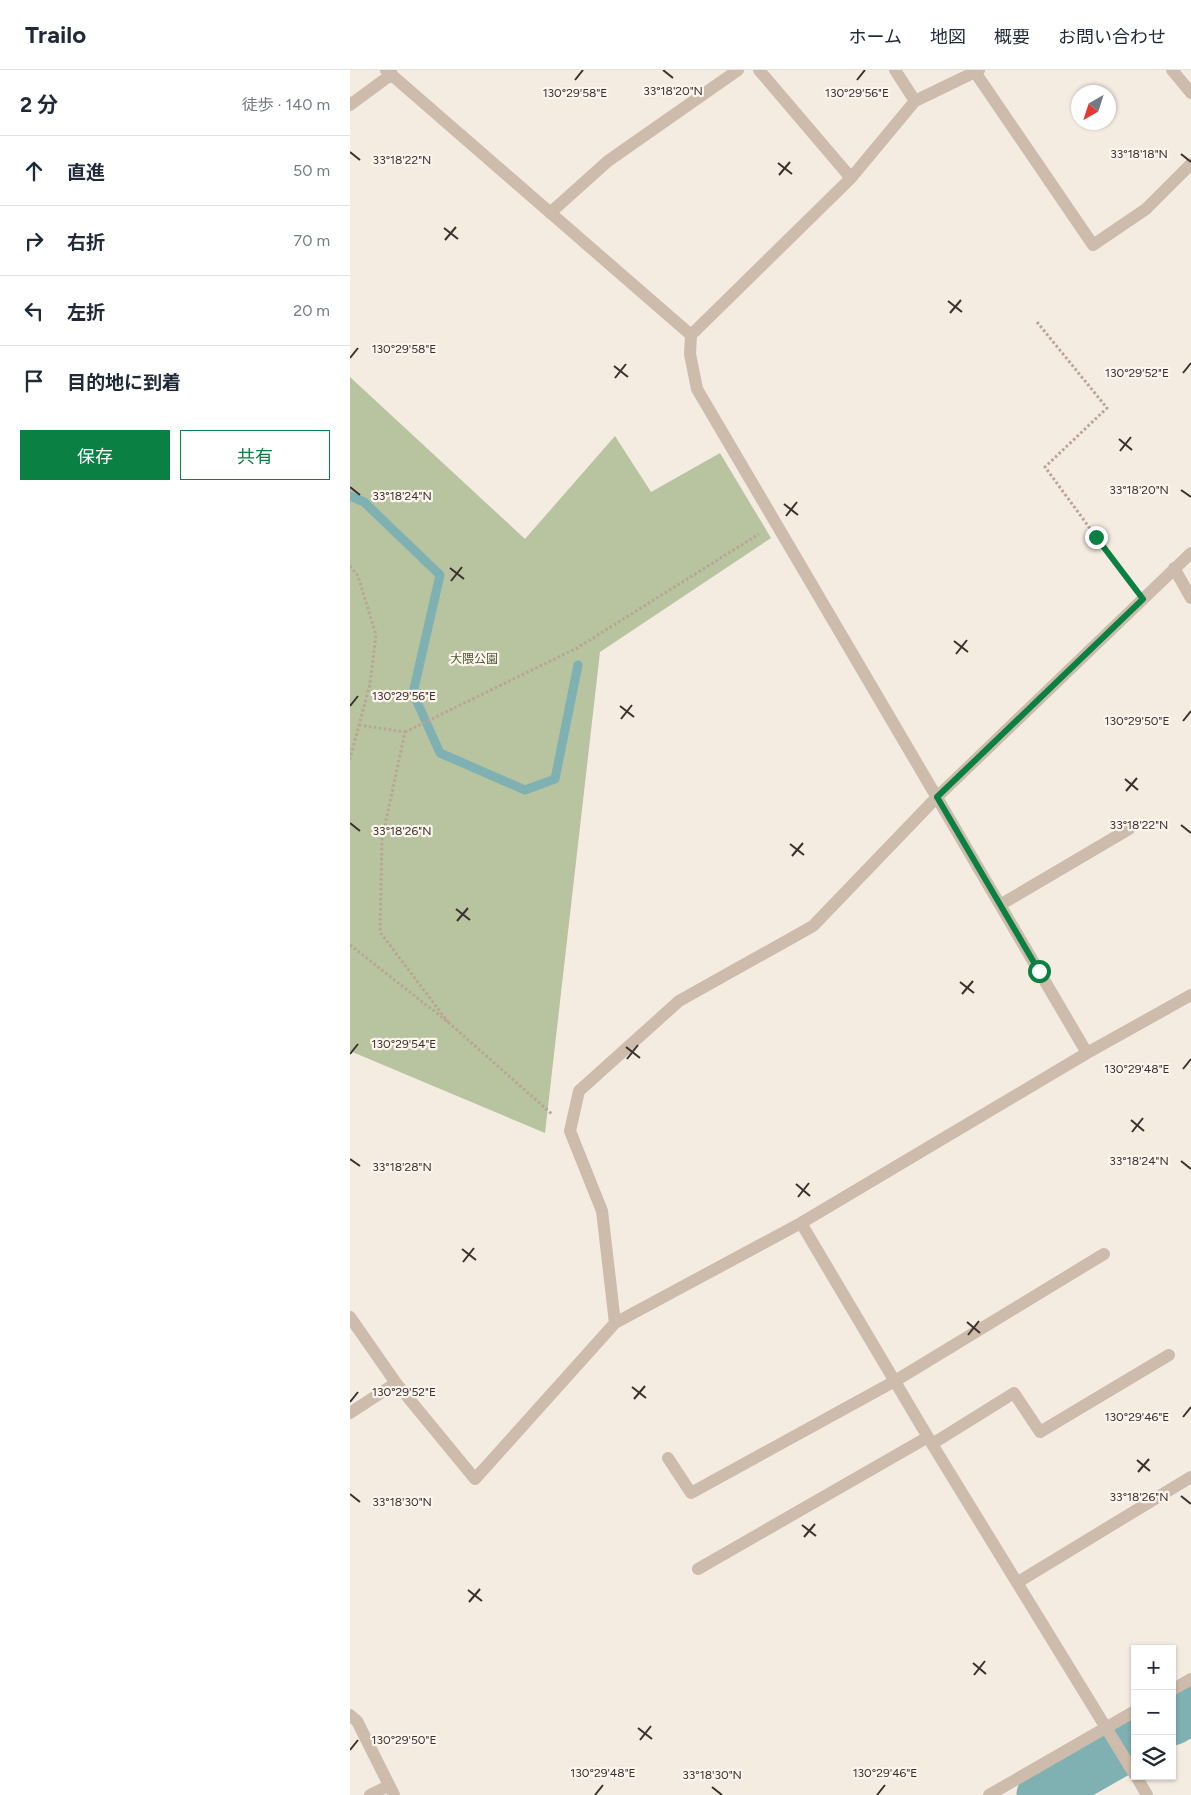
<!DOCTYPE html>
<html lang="ja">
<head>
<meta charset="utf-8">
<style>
  body { margin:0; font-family:Figtree,"Noto Sans JP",sans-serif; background:#f2f2f3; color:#1f2937 }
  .controls { position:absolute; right:15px; bottom:15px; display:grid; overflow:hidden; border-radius:0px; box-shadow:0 1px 4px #0004 }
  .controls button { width:45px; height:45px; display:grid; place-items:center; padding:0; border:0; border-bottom:1px solid #e0e1e3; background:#fff; color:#1f2937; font:25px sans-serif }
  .compass { position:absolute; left:721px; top:15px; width:45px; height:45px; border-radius:50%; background:#fff; box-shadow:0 1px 4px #0004; rotate:219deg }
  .stop { position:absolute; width:15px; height:15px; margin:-11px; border:4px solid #0b8043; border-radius:50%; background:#fff }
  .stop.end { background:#0b8043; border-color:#fff; box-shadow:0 1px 5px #0008 }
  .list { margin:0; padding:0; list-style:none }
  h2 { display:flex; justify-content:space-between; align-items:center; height:65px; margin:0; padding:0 20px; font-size:21px }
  h2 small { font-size:16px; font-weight:400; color:#747a83 }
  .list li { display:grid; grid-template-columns:32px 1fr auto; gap:15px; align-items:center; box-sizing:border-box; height:70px; padding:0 20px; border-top:1px solid #e0e1e3 }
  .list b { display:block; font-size:19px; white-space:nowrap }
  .list em { font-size:16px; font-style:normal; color:#747a83 }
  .actions { display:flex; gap:10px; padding:15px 20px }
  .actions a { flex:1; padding:11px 0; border:1px solid #0b8043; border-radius:0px; text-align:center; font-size:18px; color:#0b8043 }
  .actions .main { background:#0b8043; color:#fff }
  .icon { flex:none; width:28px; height:28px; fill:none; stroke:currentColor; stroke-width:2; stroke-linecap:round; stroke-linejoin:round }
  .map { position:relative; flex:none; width:841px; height:1725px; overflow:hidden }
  header { display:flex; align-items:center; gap:30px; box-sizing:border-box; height:70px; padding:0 25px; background:#fff; border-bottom:1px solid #e0e1e3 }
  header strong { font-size:24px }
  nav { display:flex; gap:28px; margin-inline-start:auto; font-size:18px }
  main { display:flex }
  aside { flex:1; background:#fff }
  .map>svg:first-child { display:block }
  .park { fill:#b8c4a0 }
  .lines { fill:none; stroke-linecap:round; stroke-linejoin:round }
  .stream { stroke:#7fb0b2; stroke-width:9 }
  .river { stroke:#7fb0b2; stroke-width:51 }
  .path { stroke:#b9a596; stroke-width:3; stroke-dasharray:2.5 2.5; stroke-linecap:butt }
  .minor { stroke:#cdbbac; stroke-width:12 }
  .route { stroke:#0b8043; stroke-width:6 }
  .ticks { fill:none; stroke:#3b302b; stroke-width:2 }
  .labels { text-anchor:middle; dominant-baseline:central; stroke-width:4.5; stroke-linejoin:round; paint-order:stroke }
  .park-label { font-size:12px; fill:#4a5a2e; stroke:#fbf5ee }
  .ticks-label { font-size:12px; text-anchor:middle; fill:#3b302b; stroke:#fbf5ee; stroke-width:4.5; stroke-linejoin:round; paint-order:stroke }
</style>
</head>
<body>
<header>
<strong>Trailo</strong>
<nav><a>ホーム</a><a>地図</a><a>概要</a><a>お問い合わせ</a></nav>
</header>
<main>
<aside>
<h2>2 分<small>徒歩 · 140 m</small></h2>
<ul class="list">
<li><svg class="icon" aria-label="ahead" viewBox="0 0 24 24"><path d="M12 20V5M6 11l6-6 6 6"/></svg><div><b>直進</b></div><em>50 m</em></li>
<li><svg class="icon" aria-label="right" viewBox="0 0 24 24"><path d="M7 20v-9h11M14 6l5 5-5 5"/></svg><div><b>右折</b></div><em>70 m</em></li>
<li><svg class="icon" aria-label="left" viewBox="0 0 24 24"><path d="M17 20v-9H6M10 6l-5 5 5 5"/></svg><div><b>左折</b></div><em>20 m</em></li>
<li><svg class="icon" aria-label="arrive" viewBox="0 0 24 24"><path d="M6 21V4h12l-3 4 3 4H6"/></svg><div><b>目的地に到着</b></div></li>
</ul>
<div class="actions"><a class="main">保存</a><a>共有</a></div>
</aside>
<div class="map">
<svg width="841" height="1725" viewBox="0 0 841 1725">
  <rect width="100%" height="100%" fill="#f4ebe1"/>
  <path class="park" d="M 0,307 L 175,469 L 265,366 L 301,422 L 370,383 L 421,468 L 250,582 L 195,1063 L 0,981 Z"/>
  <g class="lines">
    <path class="stream" d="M 0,426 L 14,432 L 90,505 L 63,623 L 90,683 L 175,720 L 205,709 L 228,595"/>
    <path class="river" d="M 822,1650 L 841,1639
      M 692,1725 L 785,1672"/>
    <path class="path" d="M 687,252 L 757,338 L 695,397 L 780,513
      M 0,496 L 8,506 L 26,565 L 20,614 L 0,689
      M 9,655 L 55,662 L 32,769 L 30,862 L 98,952
      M 55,662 L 227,578 L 409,464
      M 0,875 L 98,952 L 203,1045"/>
    <path class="minor" d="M 36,0 L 341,265
      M 409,0 L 501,108
      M 545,0 L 565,31 L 501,108 L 341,265 L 340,284 L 347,319 L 737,983
      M 822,0 L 841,23
      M 625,2 L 743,175 L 796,139 L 841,94
      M 565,31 L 629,0
      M 0,35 L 42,4
      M 200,143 L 258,91 L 388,0
      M 824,498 L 841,528
      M 650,835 L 779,759
      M 451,1153 L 582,1374 L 785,1705
      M 0,1247 L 46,1313 L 125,1409 L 265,1253 L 451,1153 L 737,983 L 841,925
      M 265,1253 L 252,1141 L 220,1061 L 229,1021 L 329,931 L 463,856 L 587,727 L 841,483
      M 0,1343 L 46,1313
      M 582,1374 L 664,1323 L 690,1362 L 819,1285
      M 318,1388 L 341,1423 L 545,1311 L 754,1184
      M 348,1499 L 578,1367
      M 668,1512 L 841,1407
      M 822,1620 L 841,1609
      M 0,1645 L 7,1651 L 44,1725
      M 786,1706 L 797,1725
      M 20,1725 L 38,1716
      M 639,1725 L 785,1641"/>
  </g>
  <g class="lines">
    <path class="route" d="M 689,901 L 587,727 L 793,529 L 746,467"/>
  </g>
  <path class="ticks" d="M 313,0 L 323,8M 225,10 L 233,0M 507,10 L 515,0M 0,82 L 10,90M 831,84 L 841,92M 428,93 L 442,104M 429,105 L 440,92M 94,158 L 108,169M 95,170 L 106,157M 598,231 L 612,242M 600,243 L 611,230M 0,288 L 8,278M 264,296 L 278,307M 833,303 L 841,293M 265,308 L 276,294M 769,369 L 782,380M 770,381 L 781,367M 0,417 L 10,425M 831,420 L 841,427M 434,434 L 448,445M 436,446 L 447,432M 100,498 L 114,509M 101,511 L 112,497M 604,571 L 618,582M 606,584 L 617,570M 0,636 L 8,626M 270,636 L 284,647M 271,649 L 282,635M 833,651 L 841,641M 775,709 L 788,720M 776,721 L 787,708M 0,753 L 10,761M 831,755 L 841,763M 440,774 L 454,785M 442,786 L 453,773M 106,839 L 120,850M 107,851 L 118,838M 610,912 L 624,923M 612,924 L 623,911M 276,977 L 290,988M 0,984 L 8,974M 277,989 L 288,975M 833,999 L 841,989M 781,1050 L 794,1061M 782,1062 L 793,1048M 0,1089 L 10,1096M 831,1091 L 841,1099M 446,1114 L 460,1126M 448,1127 L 459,1113M 112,1179 L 126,1190M 113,1192 L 124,1178M 617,1252 L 630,1263M 618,1265 L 629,1251M 282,1317 L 296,1328M 284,1329 L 295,1316M 0,1332 L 8,1322M 833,1347 L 841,1337M 787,1390 L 800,1401M 788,1402 L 799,1389M 0,1424 L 10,1432M 831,1426 L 841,1434M 452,1455 L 466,1466M 454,1467 L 465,1454M 118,1520 L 132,1531M 119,1532 L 130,1519M 623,1593 L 636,1604M 624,1605 L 635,1591M 288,1658 L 302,1669M 290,1670 L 301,1656M 0,1680 L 8,1670M 362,1717 L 372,1725M 245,1725 L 253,1715M 527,1725 L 535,1715"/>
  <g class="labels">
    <g class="park-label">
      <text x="124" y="589">大隈公園</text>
    </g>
  </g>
  <g class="ticks-label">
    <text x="323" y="25">33°18'20"N</text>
    <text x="225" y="27">130°29'58"E</text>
    <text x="507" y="27">130°29'56"E</text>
    <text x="789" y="88">33°18'18"N</text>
    <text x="52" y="94">33°18'22"N</text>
    <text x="54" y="283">130°29'58"E</text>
    <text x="787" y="307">130°29'52"E</text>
    <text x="789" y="424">33°18'20"N</text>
    <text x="52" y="430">33°18'24"N</text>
    <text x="54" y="630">130°29'56"E</text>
    <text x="787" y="655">130°29'50"E</text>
    <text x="789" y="759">33°18'22"N</text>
    <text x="52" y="765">33°18'26"N</text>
    <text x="54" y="978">130°29'54"E</text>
    <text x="787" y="1003">130°29'48"E</text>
    <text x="789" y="1095">33°18'24"N</text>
    <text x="52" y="1101">33°18'28"N</text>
    <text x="54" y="1326">130°29'52"E</text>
    <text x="787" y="1351">130°29'46"E</text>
    <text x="789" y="1431">33°18'26"N</text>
    <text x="52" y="1436">33°18'30"N</text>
    <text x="54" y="1674">130°29'50"E</text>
    <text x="253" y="1707">130°29'48"E</text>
    <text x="535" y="1707">130°29'46"E</text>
    <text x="362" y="1709">33°18'30"N</text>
  </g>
</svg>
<div class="controls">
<button>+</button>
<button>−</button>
<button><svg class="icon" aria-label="layers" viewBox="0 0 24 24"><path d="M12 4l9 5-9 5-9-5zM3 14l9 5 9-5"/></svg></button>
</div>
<svg class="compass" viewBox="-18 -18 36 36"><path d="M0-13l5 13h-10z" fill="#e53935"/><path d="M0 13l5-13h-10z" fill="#747a83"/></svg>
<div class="stop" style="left:689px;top:901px"></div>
<div class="stop end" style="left:746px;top:467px"></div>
</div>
</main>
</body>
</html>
